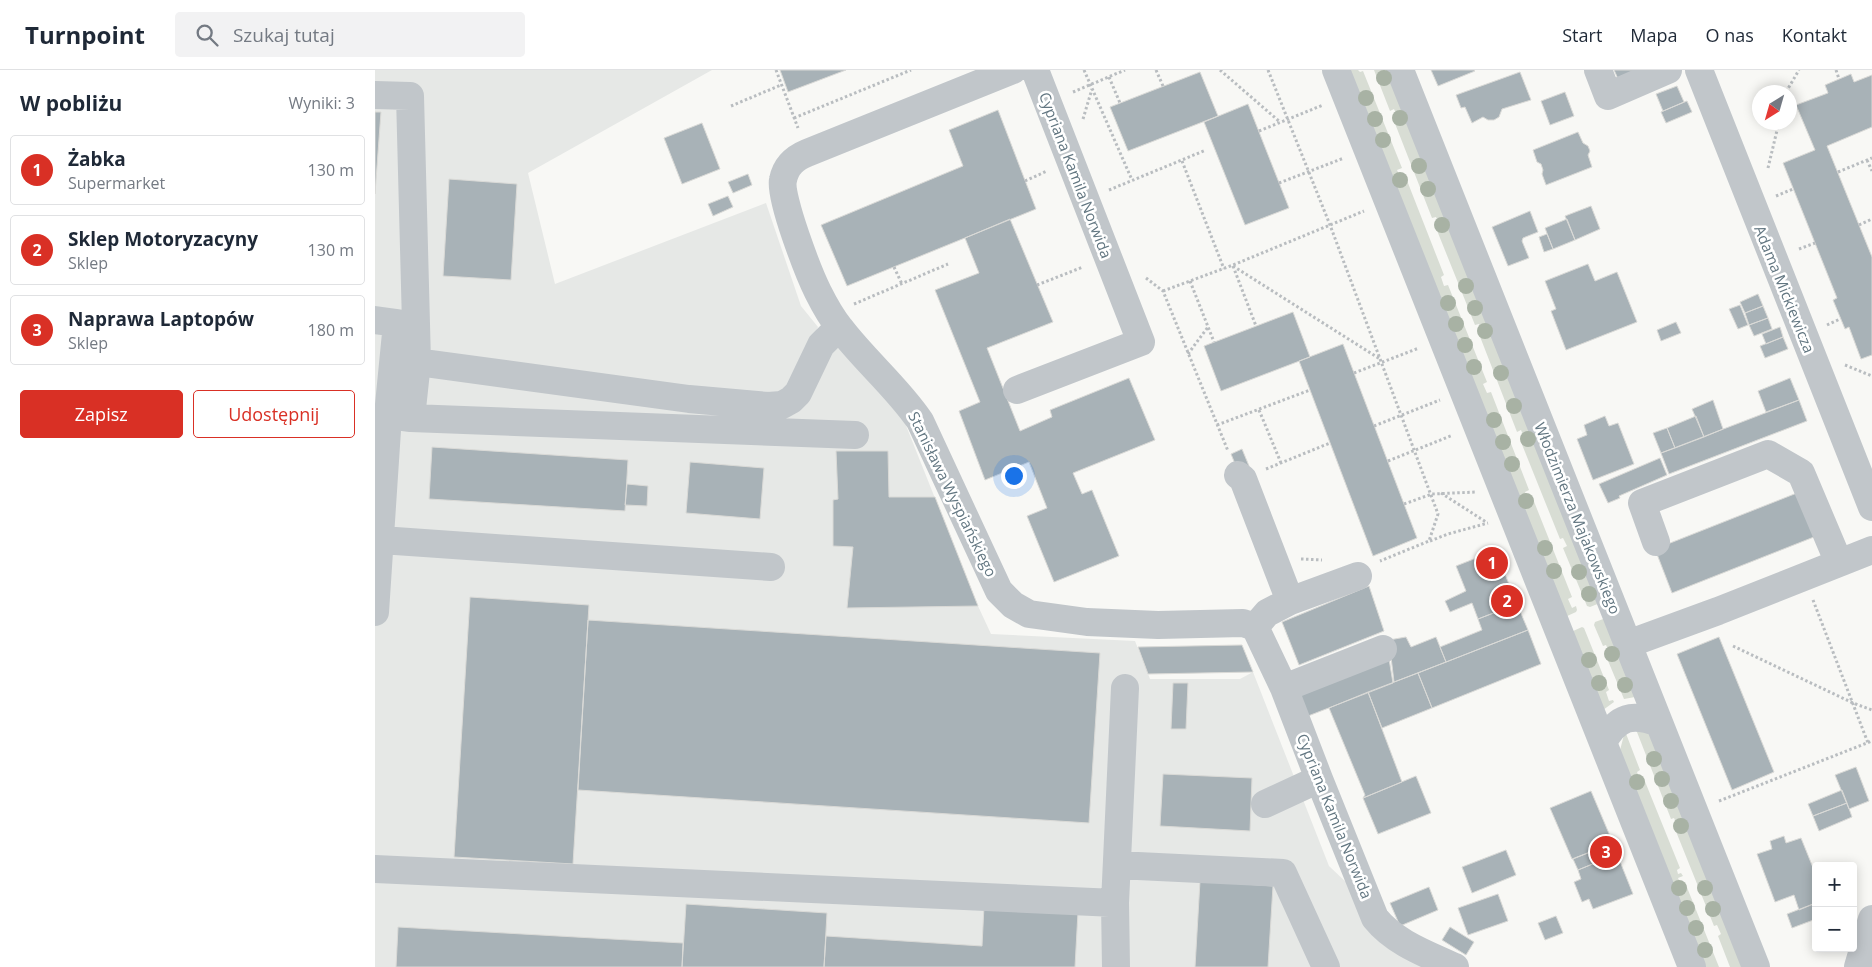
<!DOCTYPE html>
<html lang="pl">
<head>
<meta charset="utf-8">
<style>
  body { margin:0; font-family:"Open Sans",sans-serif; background:#f2f2f3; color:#1f2937 }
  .controls { position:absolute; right:15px; bottom:15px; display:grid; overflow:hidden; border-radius:5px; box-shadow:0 2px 12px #0003 }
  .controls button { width:45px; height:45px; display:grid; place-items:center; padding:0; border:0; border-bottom:1px solid #e0e1e3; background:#fff; color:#1f2937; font:25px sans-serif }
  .compass { position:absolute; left:1377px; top:15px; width:45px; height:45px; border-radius:50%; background:#fff; box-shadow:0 2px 12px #0003; rotate:217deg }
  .you { position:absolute; left:638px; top:405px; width:18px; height:18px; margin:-12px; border:4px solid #fff; border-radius:50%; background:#1a73e8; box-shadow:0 0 0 8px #1a73e833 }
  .badge { display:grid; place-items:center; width:32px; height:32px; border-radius:50%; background:#d93025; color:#fff; font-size:16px; font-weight:700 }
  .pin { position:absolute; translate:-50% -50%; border:2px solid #fff; box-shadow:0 1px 5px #0006 }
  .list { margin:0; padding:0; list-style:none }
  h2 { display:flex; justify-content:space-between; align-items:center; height:65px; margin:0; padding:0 20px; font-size:21px }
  h2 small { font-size:16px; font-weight:400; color:#747a83 }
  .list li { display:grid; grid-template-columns:32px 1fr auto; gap:15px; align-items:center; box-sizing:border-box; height:70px; margin:0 10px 10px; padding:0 10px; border:1px solid #e0e1e3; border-radius:5px }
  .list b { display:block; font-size:19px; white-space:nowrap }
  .list p { margin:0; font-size:16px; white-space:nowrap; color:#747a83 }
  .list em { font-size:16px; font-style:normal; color:#747a83 }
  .actions { display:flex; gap:10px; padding:15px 20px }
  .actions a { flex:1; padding:11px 0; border:1px solid #d93025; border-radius:5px; text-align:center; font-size:18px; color:#d93025 }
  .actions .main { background:#d93025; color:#fff }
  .icon { flex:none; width:28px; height:28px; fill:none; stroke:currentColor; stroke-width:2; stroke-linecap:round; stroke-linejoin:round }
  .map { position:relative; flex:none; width:1497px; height:897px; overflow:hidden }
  header { display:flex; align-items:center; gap:30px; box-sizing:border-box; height:70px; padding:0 25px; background:#fff; border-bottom:1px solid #e0e1e3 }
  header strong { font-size:24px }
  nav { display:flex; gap:28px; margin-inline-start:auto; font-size:18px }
  .search { width:350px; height:45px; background:#f2f2f3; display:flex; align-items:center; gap:12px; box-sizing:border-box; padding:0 18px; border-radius:5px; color:#747a83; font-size:19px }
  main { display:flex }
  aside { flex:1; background:#fff }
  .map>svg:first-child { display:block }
  .built { fill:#e6e8e6 }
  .green { fill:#d8ddd4 }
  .building { fill:#a8b2b7; stroke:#dadad7 }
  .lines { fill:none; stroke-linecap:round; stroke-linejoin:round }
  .path { stroke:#b9bdc0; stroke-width:3; stroke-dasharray:2.5 2.5; stroke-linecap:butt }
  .minor { stroke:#c1c6ca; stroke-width:28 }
  .tree { fill:#a8b2a4 }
  .labels { text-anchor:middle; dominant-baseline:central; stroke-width:5; stroke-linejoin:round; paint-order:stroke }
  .street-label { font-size:15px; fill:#627681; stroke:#fff }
</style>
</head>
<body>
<header>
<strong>Turnpoint</strong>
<div class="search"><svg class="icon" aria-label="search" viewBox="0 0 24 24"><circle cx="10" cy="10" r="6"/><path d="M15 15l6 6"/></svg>Szukaj tutaj</div>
<nav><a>Start</a><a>Mapa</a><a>O nas</a><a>Kontakt</a></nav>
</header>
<main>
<aside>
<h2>W pobliżu<small>Wyniki: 3</small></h2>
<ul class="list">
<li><span class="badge">1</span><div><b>Żabka</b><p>Supermarket</p></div><em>130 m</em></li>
<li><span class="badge">2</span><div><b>Sklep Motoryzacyny</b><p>Sklep</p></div><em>130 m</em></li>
<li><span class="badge">3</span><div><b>Naprawa Laptopów</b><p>Sklep</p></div><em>180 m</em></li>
</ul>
<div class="actions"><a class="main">Zapisz</a><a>Udostępnij</a></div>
</aside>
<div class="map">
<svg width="1497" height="897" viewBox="0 0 1497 897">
  <rect width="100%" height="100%" fill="#f8f8f5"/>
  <path class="built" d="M 0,0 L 337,0 L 153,103 L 180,214 L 391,133 L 426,236 L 443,257 L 439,266 L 466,275 L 530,353 L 603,536 L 616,564 L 760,571 L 775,609 L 865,609 L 878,602 L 954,796 L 973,814 L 995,863 L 1011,877 L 1048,897 L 0,897 Z"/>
  <path class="green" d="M 973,0 L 983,0 L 985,2 L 988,1 L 1027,98 L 1022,100 L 1026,109 L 1031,108 L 1069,205 L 1066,207 L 1069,216 L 1073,215 L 1112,312 L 1108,314 L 1112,323 L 1116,322 L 1154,420 L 1150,422 L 1153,431 L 1158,429 L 1197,527 L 1193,529 L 1197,538 L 1201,536 L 1202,540 L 1201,542 L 1190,547 Z
    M 999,0 L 1014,0 L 1225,533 L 1215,537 L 1212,536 L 1188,478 L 1192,476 L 1188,468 L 1185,469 L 1146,372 L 1150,370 L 1146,360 L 1142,362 L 1104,264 L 1107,263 L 1104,254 L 1100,255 L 1061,158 L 1065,156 L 1061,147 L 1057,148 L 1019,51 L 1023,48 L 1019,39 L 1015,41 Z
    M 1231,548 L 1260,627 L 1249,629 L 1231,586 L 1235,584 L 1231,575 L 1228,576 L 1219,555 L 1220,552 Z
    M 1207,557 L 1209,558 L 1234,620 L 1231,622 L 1234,631 L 1238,630 L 1239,632 L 1228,640 L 1196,562 Z
    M 1260,657 L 1276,664 L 1370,897 L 1355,897 L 1343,866 L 1346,864 L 1342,855 L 1339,856 L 1300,759 L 1303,757 L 1299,748 L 1296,749 Z
    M 1250,661 L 1265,700 L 1262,702 L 1265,710 L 1269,709 L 1305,798 L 1302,800 L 1303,804 L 1306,803 L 1308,806 L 1303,808 L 1307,817 L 1311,815 L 1344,897 L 1329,897 L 1244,684 Z"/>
  <path class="building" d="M 405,0 L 471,0 L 413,22 Z
    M 1056,0 L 1099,0 L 1100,1 L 1063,16 Z
    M 1239,0 L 1272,0 L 1244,11 Z
    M 825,2 L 843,46 L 753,81 L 735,37 Z
    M 1145,2 L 1156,30 L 1127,39 L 1124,47 L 1119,50 L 1113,50 L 1108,47 L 1097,53 L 1090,37 L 1086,38 L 1081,25 Z
    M 1476,4 L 1479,12 L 1497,5 L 1497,57 L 1452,76 L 1497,187 L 1497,285 L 1486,289 L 1474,257 L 1470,259 L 1458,230 L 1462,228 L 1408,93 L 1440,80 L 1421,35 L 1453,23 L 1450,15 Z
    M 1302,16 L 1309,32 L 1288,41 L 1281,24 Z
    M 1190,22 L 1199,46 L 1175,55 L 1166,31 Z
    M 1312,31 L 1317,42 L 1291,53 L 1286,42 Z
    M 873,34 L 914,138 L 870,155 L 829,52 Z
    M 623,40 L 661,139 L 472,216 L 446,155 L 588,96 L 574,60 Z
    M 0,42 L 6,42 L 0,124 Z
    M 327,53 L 345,99 L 307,114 L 289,68 Z
    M 1203,62 L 1208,73 L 1213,76 L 1215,81 L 1213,85 L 1217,97 L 1171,115 L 1167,104 L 1168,100 L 1166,94 L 1162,92 L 1158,80 Z
    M 373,104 L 377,115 L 358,123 L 353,112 Z
    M 74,109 L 142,114 L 136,210 L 68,206 Z
    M 353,126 L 358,137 L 338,146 L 333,134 Z
    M 1216,136 L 1225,159 L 1200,170 L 1190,146 Z
    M 1155,141 L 1163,162 L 1148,168 L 1147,171 L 1154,188 L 1133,196 L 1117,157 Z
    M 635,149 L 678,252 L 612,278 L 645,361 L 677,347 L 675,340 L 754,308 L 780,370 L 698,403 L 707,424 L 717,420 L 744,486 L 679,512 L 652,446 L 672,438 L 654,392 L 610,410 L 584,341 L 605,332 L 560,220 L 604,203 L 590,168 Z
    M 1192,149 L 1200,170 L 1178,179 L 1170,158 Z
    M 1172,164 L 1178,179 L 1169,182 L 1164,167 Z
    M 1213,194 L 1220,211 L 1242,202 L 1262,252 L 1191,280 L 1176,241 L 1181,239 L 1170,211 Z
    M 1383,224 L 1388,236 L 1370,243 L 1365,232 Z
    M 1365,235 L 1373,255 L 1363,259 L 1354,239 Z
    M 1388,236 L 1393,248 L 1374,255 L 1370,243 Z
    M 918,242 L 935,287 L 846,321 L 829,276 Z
    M 1393,248 L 1397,259 L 1379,266 L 1374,255 Z
    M 1301,252 L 1306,263 L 1286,271 L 1282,260 Z
    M 1405,257 L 1408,267 L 1391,274 L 1387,264 Z
    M 1408,267 L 1413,279 L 1390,288 L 1385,276 Z
    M 968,274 L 1042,468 L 998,486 L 924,291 Z
    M 1415,308 L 1424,330 L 1391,342 L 1383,321 Z
    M 1338,330 L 1348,359 L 1329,367 L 1317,339 Z
    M 1424,330 L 1432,351 L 1294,404 L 1286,383 Z
    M 1230,346 L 1234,356 L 1243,353 L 1259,394 L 1218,410 L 1202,369 L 1212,365 L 1209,355 Z
    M 1321,346 L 1329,367 L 1300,378 L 1292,358 Z
    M 1292,358 L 1300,378 L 1286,383 L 1278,363 Z
    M 57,377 L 253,390 L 250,441 L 54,429 Z
    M 867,379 L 874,396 L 863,401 L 856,384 Z
    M 461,381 L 513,381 L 514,427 L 560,427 L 603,536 L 472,538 L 478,477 L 458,476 L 458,430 L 463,429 Z
    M 1285,388 L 1292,405 L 1244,426 L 1245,428 L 1233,433 L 1224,414 Z
    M 315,392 L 389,398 L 385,449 L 311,443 Z
    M 252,414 L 273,416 L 272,436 L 250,435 Z
    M 1427,421 L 1444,465 L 1297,523 L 1280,479 Z
    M 1114,483 L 1123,487 L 1142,534 L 1103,549 L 1097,533 L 1075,542 L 1070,531 L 1091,521 L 1081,496 Z
    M 994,516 L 1009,561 L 924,595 L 907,552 Z
    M 95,527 L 214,535 L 198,794 L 79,787 Z
    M 1142,534 L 1153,560 L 1071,592 L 1065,577 L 1107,560 L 1103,549 Z
    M 213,550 L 725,583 L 714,753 L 203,720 Z
    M 1153,560 L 1166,594 L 1057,638 L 1043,603 Z
    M 1031,567 L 1036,577 L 1061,567 L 1071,592 L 1019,612 L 1014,570 Z
    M 1344,567 L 1399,702 L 1357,720 L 1302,584 Z
    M 867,575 L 878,602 L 773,604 L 763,577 Z
    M 1014,589 L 1018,613 L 933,646 L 925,625 Z
    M 1043,603 L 1057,638 L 1007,658 L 993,622 Z
    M 798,613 L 813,613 L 811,659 L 796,659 Z
    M 993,622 L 1027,712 L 988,728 L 990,725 L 954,638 Z
    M 1481,697 L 1494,731 L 1474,739 L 1460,705 Z
    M 788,704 L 877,708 L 875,761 L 785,756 Z
    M 1041,706 L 1056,743 L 1003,764 L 988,728 Z
    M 1467,720 L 1472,733 L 1438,746 L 1433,734 Z
    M 1216,721 L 1238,773 L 1197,789 L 1175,738 Z
    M 1472,733 L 1477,747 L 1444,761 L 1438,746 Z
    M 1409,766 L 1411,773 L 1426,768 L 1441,805 L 1441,833 L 1424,840 L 1419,825 L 1400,832 L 1382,784 L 1397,779 L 1395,771 Z
    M 1238,773 L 1242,784 L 1203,800 L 1198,789 Z
    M 1131,780 L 1141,805 L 1097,823 L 1087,797 Z
    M 1242,784 L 1258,824 L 1218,839 L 1214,829 L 1207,832 L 1199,812 L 1206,809 L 1203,800 Z
    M 825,811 L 898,816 L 893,897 L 820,897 Z
    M 1054,817 L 1063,840 L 1025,856 L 1015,833 Z
    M 1123,824 L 1133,851 L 1093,865 L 1083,838 Z
    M 311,834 L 452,843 L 449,897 L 307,897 Z
    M 1438,834 L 1441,842 L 1441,849 L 1417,858 L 1412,844 Z
    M 609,836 L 703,842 L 700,897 L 449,897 L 451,866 L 607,876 Z
    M 1181,846 L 1188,863 L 1170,870 L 1163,853 Z
    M 23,857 L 308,873 L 307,897 L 21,897 Z
    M 1075,857 L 1099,872 L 1091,885 L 1067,870 Z"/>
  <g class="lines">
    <path class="path" d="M 401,0 L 423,58
      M 709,0 L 757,110
      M 781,0 L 788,16
      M 845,0 L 905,52
      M 893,0 L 955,155 L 1063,444 L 1054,471 L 1005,491
      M 1461,0 L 1464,9
      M 734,7 L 745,33
      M 698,22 L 750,0
      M 1411,22 L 1424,0
      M 356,36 L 406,15
      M 419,48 L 536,0
      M 708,49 L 717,19
      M 884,61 L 948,35
      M 1492,90 L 1497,101
      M 807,91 L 849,199
      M 1393,98 L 1404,52
      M 1463,102 L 1497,88
      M 650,111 L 672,101
      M 904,113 L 969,88
      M 734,120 L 831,80
      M 1401,126 L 1418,119
      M 1484,155 L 1497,149
      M 1424,179 L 1440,173
      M 858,196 L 1005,289
      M 858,196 L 881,256
      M 519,197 L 527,214
      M 771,208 L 788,221 L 853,381
      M 815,211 L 839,272
      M 662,215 L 708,197
      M 788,221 L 858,195 L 989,141
      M 479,234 L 573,194
      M 1452,255 L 1465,249
      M 813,284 L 833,257
      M 1470,295 L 1497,306
      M 979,303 L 1044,278
      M 884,340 L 906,393
      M 842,355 L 935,320
      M 999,356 L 1065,330
      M 1013,391 L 1078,365
      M 891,399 L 955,373
      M 1066,423 L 1111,452
      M 1029,434 L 1057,424 L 1101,422
      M 1055,471 L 1073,464 L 1113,453
      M 926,489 L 947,490
      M 1438,530 L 1493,673
      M 1358,576 L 1478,633 L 1497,640
      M 1344,731 L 1497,671"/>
    <path class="minor" d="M 638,0 L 432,83 C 420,88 411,95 408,110 C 404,127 434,204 443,222 C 449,234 456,247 465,258 C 490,291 522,317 545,351 L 624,521 L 638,535 L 654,544 L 712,552 L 783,555 L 868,553 L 880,557
      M 961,0 L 1317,897
      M 1025,0 L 1381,897
      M 1223,0 L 1233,26 L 1293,0
      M 1324,0 L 1497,437
      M 0,25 L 35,26 L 42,292 L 36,348
      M 0,250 L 22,253 L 13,345 L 0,542
      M 42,292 L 314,329 L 393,336 L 407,335 L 416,330 L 423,323 L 446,275 L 464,257
      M 642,320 L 766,272 L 660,0
      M 13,345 L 36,348 L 480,365
      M 863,405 L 868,409 L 915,531 L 892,543 L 880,557
      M 6,470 L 396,497
      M 1281,472 L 1267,433 L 1393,384 L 1426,403 L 1464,493
      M 915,531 L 983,506
      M 880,557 L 909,618 L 944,709 L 1000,848 C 1020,873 1052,884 1080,897
      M 1253,574 L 1343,541 L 1497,480
      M 909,618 L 1008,579
      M 1228,672 C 1243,646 1257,643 1284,653
      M 890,734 L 944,709
      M 742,795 L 908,803 L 951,897
      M 0,799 L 740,833
      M 741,897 L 740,833 L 750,618
      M 1483,897 L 1497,849"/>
  </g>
  <g class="tree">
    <circle cx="1009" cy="8" r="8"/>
    <circle cx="991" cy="28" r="8"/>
    <circle cx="1025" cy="48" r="8"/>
    <circle cx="1000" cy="49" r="8"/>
    <circle cx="1008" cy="70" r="8"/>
    <circle cx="1044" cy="96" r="8"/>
    <circle cx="1025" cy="110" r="8"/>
    <circle cx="1053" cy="119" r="8"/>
    <circle cx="1067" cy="155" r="8"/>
    <circle cx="1091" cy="216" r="8"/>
    <circle cx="1073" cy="233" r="8"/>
    <circle cx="1100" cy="238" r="8"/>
    <circle cx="1081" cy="254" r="8"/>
    <circle cx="1110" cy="261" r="8"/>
    <circle cx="1090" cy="275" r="8"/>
    <circle cx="1099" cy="297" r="8"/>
    <circle cx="1126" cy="303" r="8"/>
    <circle cx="1139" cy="336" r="8"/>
    <circle cx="1119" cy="350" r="8"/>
    <circle cx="1153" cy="369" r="8"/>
    <circle cx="1128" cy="372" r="8"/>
    <circle cx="1137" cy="394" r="8"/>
    <circle cx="1151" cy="431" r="8"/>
    <circle cx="1170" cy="478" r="8"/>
    <circle cx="1179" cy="501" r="8"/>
    <circle cx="1204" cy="502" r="8"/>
    <circle cx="1214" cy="524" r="8"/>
    <circle cx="1237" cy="584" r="8"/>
    <circle cx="1214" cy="590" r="8"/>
    <circle cx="1224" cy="613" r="8"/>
    <circle cx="1250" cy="615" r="8"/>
    <circle cx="1279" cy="689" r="8"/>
    <circle cx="1287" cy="709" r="8"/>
    <circle cx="1262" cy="712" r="8"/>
    <circle cx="1296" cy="731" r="8"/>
    <circle cx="1306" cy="756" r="8"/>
    <circle cx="1304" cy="818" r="8"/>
    <circle cx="1330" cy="818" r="8"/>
    <circle cx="1312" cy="838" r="8"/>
    <circle cx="1338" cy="839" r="8"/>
    <circle cx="1321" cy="858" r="8"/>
    <circle cx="1330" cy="880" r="8"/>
  </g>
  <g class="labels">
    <g class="street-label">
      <text transform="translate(701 105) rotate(69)">Cypriana Kamila Norwida</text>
      <text transform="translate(1410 219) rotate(68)">Adama Mickiewicza</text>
      <text transform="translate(578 424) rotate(64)">Stanisława Wyspiańskiego</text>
      <text transform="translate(1203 448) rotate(68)">Włodzimierza Majakowskiego</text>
      <text transform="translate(960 746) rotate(68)">Cypriana Kamila Norwida</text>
    </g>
  </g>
</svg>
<div class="controls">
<button>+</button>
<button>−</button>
</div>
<svg class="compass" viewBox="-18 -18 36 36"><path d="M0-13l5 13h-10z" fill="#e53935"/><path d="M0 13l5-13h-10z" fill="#747a83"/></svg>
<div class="you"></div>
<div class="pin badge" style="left:1117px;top:493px">1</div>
<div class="pin badge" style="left:1132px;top:531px">2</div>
<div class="pin badge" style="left:1231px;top:782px">3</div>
</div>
</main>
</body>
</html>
